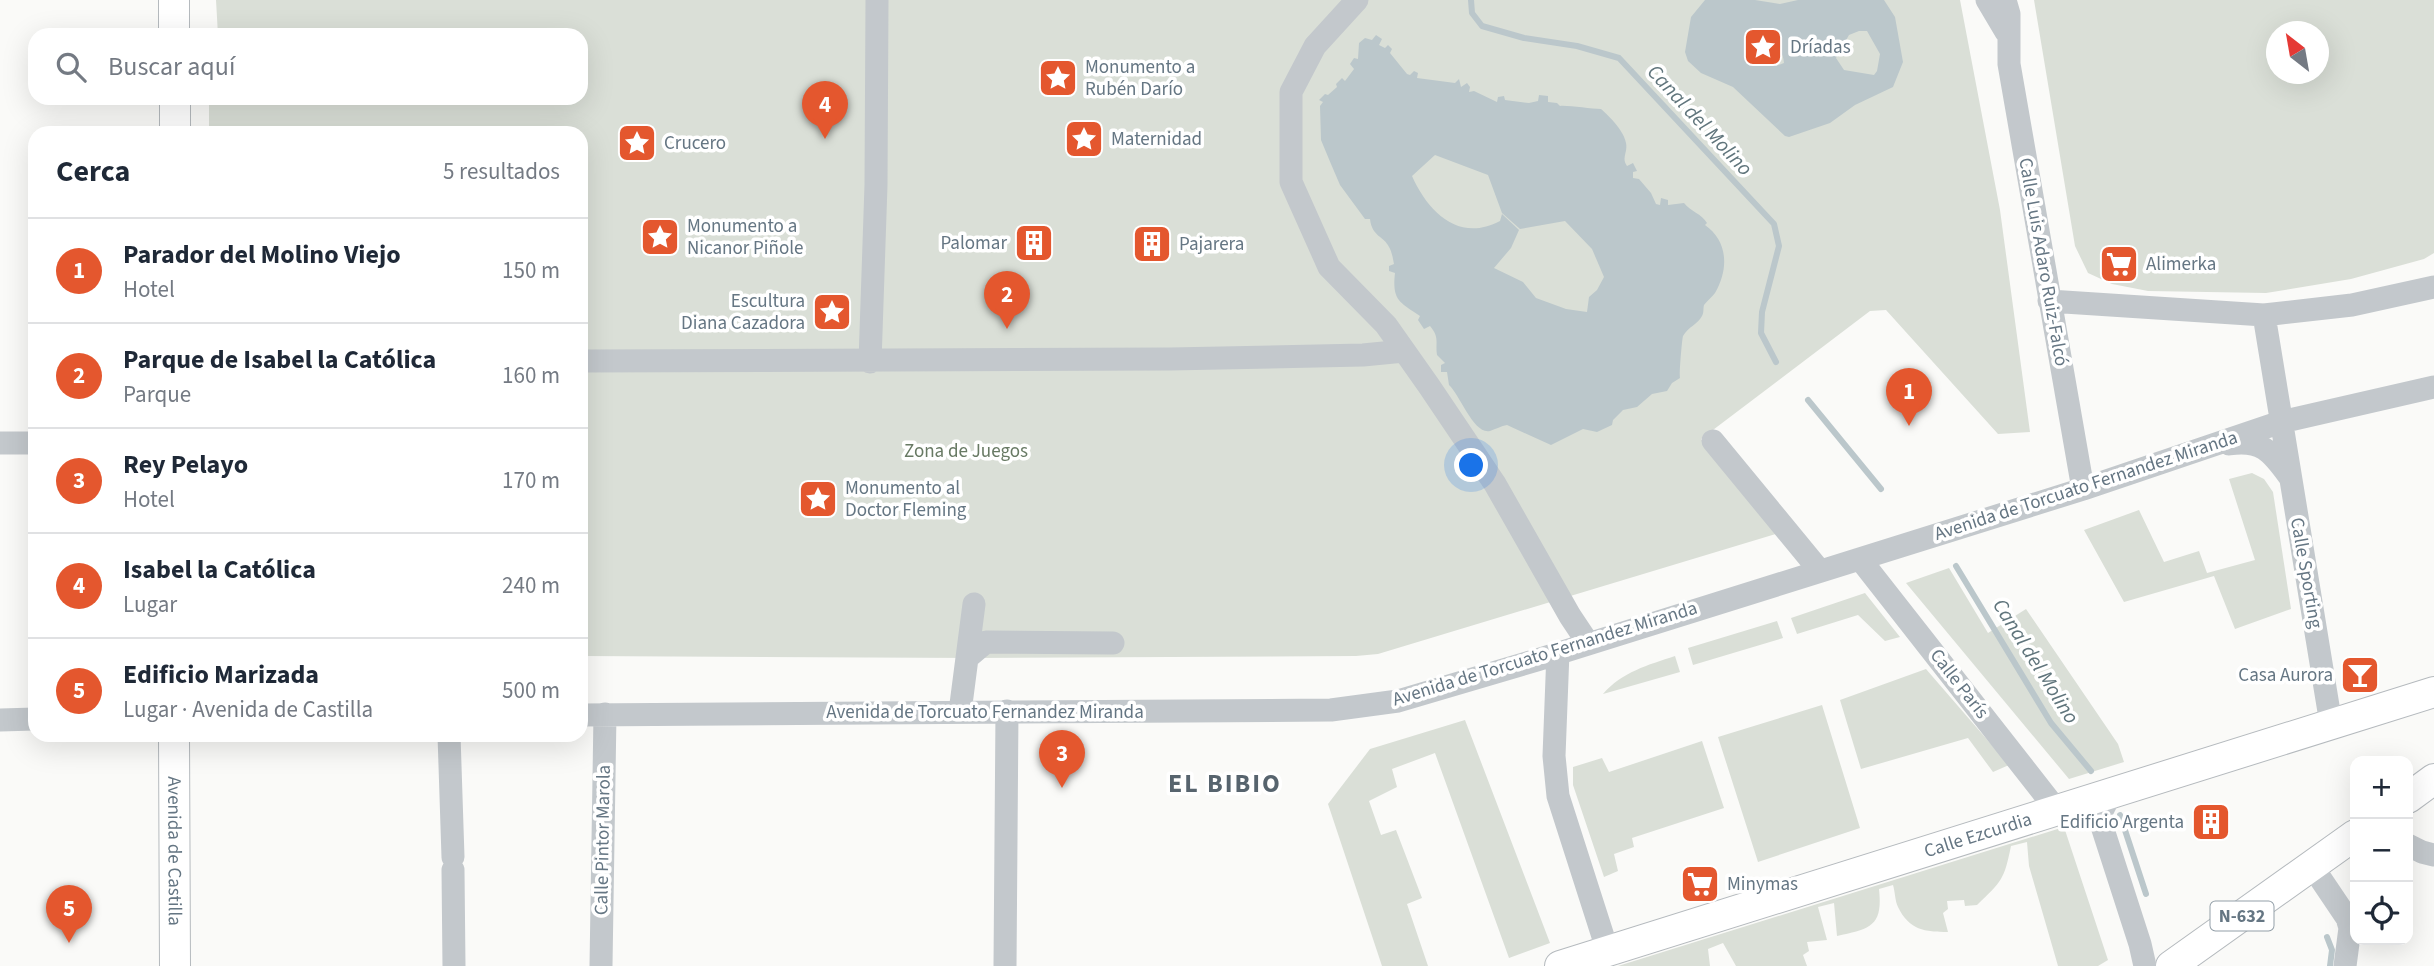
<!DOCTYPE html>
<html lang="es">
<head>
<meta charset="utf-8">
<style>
  body { margin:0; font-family:"Source Sans 3",sans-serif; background:#f2f2f3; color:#1f2937 }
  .controls { position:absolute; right:21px; bottom:21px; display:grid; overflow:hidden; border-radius:14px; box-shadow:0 7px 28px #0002 }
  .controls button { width:63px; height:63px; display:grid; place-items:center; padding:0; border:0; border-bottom:2px solid #e0e1e3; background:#fff; color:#1f2937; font:35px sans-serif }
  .compass { position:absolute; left:2266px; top:21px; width:63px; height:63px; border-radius:50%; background:#fff; box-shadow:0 7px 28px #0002; rotate:329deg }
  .you { position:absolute; left:1472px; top:466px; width:24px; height:24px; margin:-18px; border:5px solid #fff; border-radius:50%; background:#1a73e8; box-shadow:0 0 0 10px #1a73e833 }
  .badge { display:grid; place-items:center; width:46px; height:46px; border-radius:50%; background:#e4572e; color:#fff; font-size:23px; font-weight:700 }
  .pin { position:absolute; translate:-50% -58px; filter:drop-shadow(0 2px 4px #0008) }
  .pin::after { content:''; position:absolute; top:37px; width:24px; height:21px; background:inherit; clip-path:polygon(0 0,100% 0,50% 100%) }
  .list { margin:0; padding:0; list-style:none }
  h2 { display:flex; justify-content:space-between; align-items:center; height:91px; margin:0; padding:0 28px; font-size:30px }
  h2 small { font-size:23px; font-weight:400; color:#747a83 }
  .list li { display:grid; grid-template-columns:46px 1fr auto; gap:21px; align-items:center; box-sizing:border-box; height:105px; padding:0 28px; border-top:2px solid #e0e1e3 }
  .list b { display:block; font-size:26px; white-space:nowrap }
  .list p { margin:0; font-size:23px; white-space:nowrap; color:#747a83 }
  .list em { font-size:23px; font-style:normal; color:#747a83 }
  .icon { flex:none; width:38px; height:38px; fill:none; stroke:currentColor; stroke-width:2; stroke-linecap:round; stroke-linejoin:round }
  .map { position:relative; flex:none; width:2434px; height:966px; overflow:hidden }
  .search { position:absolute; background:#fff; box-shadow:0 7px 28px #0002; left:28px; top:28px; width:560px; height:77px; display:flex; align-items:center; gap:18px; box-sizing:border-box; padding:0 24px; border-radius:21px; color:#747a83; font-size:26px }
  .panel { position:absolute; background:#fff; box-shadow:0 7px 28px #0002; left:28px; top:126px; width:560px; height:616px; border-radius:21px }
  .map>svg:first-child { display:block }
  .green { fill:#dadfd7; fill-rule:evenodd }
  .water { fill:#bbc7cb; fill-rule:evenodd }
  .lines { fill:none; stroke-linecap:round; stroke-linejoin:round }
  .stream { stroke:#bbc7cb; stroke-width:6 }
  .major-casing { stroke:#b5babe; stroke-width:32 }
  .minor { stroke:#c3c8cc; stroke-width:23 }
  .major { stroke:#fff; stroke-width:30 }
  .labels { text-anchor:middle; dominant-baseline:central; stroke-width:7; stroke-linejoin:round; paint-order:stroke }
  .shield { fill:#fff; stroke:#939fa8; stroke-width:2 }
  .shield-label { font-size:18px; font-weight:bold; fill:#657683 }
  .poi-label { font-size:19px; fill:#657683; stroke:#fff; text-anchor:start }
  .street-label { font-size:19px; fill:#657683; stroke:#fff }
  .park-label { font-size:19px; fill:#687a64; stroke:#fff }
  .water-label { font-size:21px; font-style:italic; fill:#60757c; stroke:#fff }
  .district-label { font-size:26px; font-weight:bold; letter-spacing:2px; fill:#57646e; stroke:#fff }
</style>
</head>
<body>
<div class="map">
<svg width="2434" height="966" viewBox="0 0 2434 966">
  <rect width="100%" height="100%" fill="#fafaf8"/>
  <path class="green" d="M 216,0 L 1960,0 L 2000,210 L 2030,432 L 1998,434 L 1886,310 L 1870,311 L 1701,439 L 1779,533 L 1378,654 L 1356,656 L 975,658 L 581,656 L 581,133 L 209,133 L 209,98 L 581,98 L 581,35 L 218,35 Z
    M 2034,0 L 2434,0 L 2434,253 L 2424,259 L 2351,279 L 2266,293 L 2148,291 L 2112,284 L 2088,273 L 2075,246 ZM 2276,32 L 2318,32 L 2318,74 L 2276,74 Z
    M 2252,473 L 2264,479 L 2273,492 L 2291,609 L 2235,629 L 2214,576 L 2124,602 L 2084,530 L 2139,510 L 2164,562 L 2199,551 L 2207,573 L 2255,560 L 2229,479 Z
    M 1949,568 L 1988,633 L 2026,609 L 2118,744 L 2124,762 L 2069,779 L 1906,583 Z
    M 1865,593 L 1900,637 L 1885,641 L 1858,615 L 1797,634 L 1791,618 Z
    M 1777,621 L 1783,638 L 1693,665 L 1688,648 Z
    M 1675,656 L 1680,672 L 1603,694 C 1622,672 1648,665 1675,656 Z
    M 1926,669 L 2009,765 L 1993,772 L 1968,738 L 1861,769 L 1840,700 Z
    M 1822,705 L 1860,828 L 1758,862 L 1718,737 Z
    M 1465,720 L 1550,943 L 1509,958 L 1435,753 L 1392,769 L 1397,787 L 1369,801 L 1381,835 L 1396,830 L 1422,898 L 1407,904 L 1428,966 L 1382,966 L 1328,804 L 1370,749 Z
    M 1702,741 L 1724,808 L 1632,838 L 1634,847 L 1614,854 L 1618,871 L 1604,877 L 1573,785 L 1573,767 L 1602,758 L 1609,772 Z
    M 2064,827 L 2108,960 L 2098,966 L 2058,966 L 2029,866 L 2027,842 L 2011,846 C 2004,880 2002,881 1977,905 L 1965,906 L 1964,900 L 1947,901 L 1948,909 L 1943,913 L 1948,932 C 1925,932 1909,930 1898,907 C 1895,901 1895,891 1893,885 L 1879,889 C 1883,926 1871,929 1837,936 L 1834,903 L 1818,907 L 1827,940 L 1807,942 L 1809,951 L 1803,955 L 1807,966 L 1736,966 L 1723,943 L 1708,949 L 1710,966 L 1618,966 Z"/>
  <path class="water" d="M 1705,0 L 1755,0 L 1780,4 L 1798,0 L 1884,0 L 1895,17 L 1903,62 L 1893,87 L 1855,105 L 1830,123 L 1789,137 L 1785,136 L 1733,87 L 1701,73 L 1688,61 L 1685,52 L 1691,17 ZM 1859,31 L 1867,31 L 1880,54 L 1877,71 L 1874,75 L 1844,70 L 1836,58 L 1849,35 ZM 1749,35 C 1766,36 1783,45 1784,63 L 1776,66 L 1755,56 L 1745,42 Z
    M 1376,35 L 1382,39 L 1379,45 L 1385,48 L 1388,45 L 1392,49 L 1390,53 L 1407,74 L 1410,75 L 1414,71 L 1418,73 L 1417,78 L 1455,83 L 1459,79 L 1461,87 L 1467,83 L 1470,87 L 1469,92 L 1474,91 L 1497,102 L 1498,97 L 1504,96 L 1505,100 L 1529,103 L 1538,101 L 1539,95 L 1548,96 L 1548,102 L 1557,103 L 1560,106 C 1567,105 1591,109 1601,109 C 1610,117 1624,131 1626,143 C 1628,153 1621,157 1627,166 L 1633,163 L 1637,171 L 1633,172 L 1633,178 L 1639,179 L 1651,193 L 1656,204 L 1660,205 L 1661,198 L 1668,200 L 1668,205 L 1684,203 C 1690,211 1702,214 1707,223 L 1705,225 C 1728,241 1729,269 1715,293 C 1712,297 1707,301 1704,305 C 1703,309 1704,313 1702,316 C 1698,324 1688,327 1683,336 C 1682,339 1679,375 1680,378 L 1672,383 L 1667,391 L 1652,394 L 1637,407 L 1623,410 L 1613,420 L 1612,425 L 1597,432 L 1583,429 L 1551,445 L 1507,425 C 1501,426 1496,429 1490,431 C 1474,435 1460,395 1449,385 L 1447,372 L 1441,372 L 1441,365 L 1445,363 L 1437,355 C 1435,342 1440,338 1430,326 L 1424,329 L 1418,320 L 1420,316 C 1399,302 1392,300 1395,273 L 1389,271 L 1389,266 L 1394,264 C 1393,259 1392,252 1389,247 C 1384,236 1372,237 1370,219 L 1365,219 L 1340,185 L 1331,164 L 1321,140 L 1320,106 L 1323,102 L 1319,100 L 1325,94 L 1328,95 L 1337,87 L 1336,84 L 1342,78 L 1345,81 L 1354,69 L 1350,64 L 1354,58 L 1358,59 L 1359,43 L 1365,38 L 1372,40 ZM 1435,155 L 1488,175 L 1502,213 L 1520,229 L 1565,221 L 1592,249 L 1604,277 L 1597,290 L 1589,297 L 1587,312 L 1566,309 L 1536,298 L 1523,282 L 1494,268 L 1511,248 L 1519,230 L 1502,214 L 1500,221 C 1459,243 1428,212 1412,176 Z"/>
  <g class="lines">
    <path class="stream" d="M 1471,0 L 1472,13 L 1482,26 L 1524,38 L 1577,46 L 1619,58 L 1774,224 L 1779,246 L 1762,312 L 1761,333 L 1776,362
      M 1808,400 L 1881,489
      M 1956,566 L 2051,723 L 2091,771
      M 2120,815 L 2146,894
      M 2327,937 L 2332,950 L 2330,966"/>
    <g class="major-casing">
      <g id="major">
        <path d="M 174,0 L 174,35"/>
        <path d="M 175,98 L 175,133"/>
        <path id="s1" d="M 174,735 L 175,966"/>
        <path d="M 2408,798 L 2434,779"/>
        <path id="s2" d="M 1560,966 L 2434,692"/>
        <path d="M 2171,966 L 2355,835"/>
      </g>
    </g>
    <path class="minor" d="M 1357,0 L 1315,46 L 1291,92 L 1291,182 L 1329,267 L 1386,325 L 1429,386 L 1495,484 L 1570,616 L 1588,643
      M 1987,0 L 2006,32
      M 2005,0 L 2009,14 L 2009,64 L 2083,489
      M 2049,301 L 2264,315 L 2352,305 L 2434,287
      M 2264,315 L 2331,724
      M 581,361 L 1170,359 L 1363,355 L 1404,351
      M 870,362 L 876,185 L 877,0
      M 1713,441 L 1820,571
      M 0,443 L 35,443
      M 2229,444 C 2261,439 2271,451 2289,476
      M 1860,559 L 2056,809 L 2099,817
      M 1558,652 L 1554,756 L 1558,796 L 1608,952
      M 967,658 L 986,642 L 1113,643
      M 960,712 L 974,604
      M 581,715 L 1331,710 L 1398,701 L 1537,660 L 2083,489 L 2281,422 L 2434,387
      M 0,720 L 35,719
      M 449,735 L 453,857
      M 2106,803 L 2099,817 L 2140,944 L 2145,966
      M 2408,845 L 2422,852 L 2434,855
      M 2312,866 L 2347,918 L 2350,928 L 2345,966
      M 453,870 L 454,966
      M 601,966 L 605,714
      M 1005,966 L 1007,711"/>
    <use href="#major" class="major"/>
  </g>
  <defs>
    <g id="sight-square" transform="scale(2.0125)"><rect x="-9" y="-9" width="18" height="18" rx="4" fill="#e4572e" stroke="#fff"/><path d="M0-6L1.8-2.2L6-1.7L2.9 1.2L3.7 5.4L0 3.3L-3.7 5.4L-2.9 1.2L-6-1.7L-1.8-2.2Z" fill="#fff"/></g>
    <g id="building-square" transform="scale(2.0125)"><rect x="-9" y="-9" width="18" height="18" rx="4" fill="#e4572e" stroke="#fff"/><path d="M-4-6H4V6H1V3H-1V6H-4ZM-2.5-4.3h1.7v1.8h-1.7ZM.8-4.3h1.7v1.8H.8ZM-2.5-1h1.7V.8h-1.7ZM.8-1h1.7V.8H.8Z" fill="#fff"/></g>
    <g id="supermarket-square" transform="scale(2.0125)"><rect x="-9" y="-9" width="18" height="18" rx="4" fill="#e4572e" stroke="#fff"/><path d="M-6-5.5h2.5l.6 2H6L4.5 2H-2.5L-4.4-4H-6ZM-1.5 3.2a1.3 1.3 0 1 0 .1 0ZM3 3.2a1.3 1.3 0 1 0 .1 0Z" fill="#fff"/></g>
    <g id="bar-square" transform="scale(2.0125)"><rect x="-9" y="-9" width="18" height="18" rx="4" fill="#e4572e" stroke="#fff"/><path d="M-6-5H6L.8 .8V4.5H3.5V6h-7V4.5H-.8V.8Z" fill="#fff"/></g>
  </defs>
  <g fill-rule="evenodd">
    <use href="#sight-square" x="1763" y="47"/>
    <use href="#sight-square" x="1058" y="78"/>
    <use href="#sight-square" x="1084" y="139"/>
    <use href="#sight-square" x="637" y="143"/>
    <use href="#sight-square" x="660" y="237"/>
    <use href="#building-square" x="1034" y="243"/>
    <use href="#building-square" x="1152" y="244"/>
    <use href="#supermarket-square" x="2119" y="264"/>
    <use href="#sight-square" x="832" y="312"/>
    <use href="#sight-square" x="818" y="499"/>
    <use href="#bar-square" x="2360" y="675"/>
    <use href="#building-square" x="2211" y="822"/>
    <use href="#supermarket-square" x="1700" y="884"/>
  </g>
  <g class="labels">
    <rect class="shield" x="2210.5" y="901.5" width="63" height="29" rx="5"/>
    <g class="shield-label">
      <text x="2242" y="916">N-632</text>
    </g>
    <g class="poi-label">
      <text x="1790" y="47">Dríadas</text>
      <text x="1085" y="67">Monumento a<tspan x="1085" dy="22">Rubén Darío</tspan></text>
      <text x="1111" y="139">Maternidad</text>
      <text x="664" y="143">Crucero</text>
      <text x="687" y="226">Monumento a<tspan x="687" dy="22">Nicanor Piñole</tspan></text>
      <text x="1007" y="243" text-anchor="end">Palomar</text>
      <text x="1179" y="244">Pajarera</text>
      <text x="2146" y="264">Alimerka</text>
      <text x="805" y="301" text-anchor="end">Escultura<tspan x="805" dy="22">Diana Cazadora</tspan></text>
      <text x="845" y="488">Monumento al<tspan x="845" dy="22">Doctor Fleming</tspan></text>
      <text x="2333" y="675" text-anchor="end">Casa Aurora</text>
      <text x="2184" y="822" text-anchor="end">Edificio Argenta</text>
      <text x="1727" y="884">Minymas</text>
    </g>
    <g class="street-label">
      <text transform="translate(2043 262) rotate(80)">Calle Luis Adaro Ruiz-Falcó</text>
      <text transform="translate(2086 486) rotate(-18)">Avenida de Torcuato Fernandez Miranda</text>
      <text transform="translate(2306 573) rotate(80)">Calle Sporting</text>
      <text transform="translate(1545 654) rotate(-17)">Avenida de Torcuato Fernandez Miranda</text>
      <text transform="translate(1959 684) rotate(52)">Calle París</text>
      <text x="985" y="712">Avenida de Torcuato Fernandez Miranda</text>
      <text stroke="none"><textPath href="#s2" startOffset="438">Calle Ezcurdia</textPath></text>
      <text transform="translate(603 840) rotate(-89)">Calle Pintor Marola</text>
      <text stroke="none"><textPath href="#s1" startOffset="116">Avenida de Castilla</textPath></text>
    </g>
    <g class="park-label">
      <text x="966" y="451">Zona de Juegos</text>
    </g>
    <g class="water-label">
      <text transform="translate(1700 120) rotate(47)">Canal del Molino</text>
      <text transform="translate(2036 661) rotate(58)">Canal del Molino</text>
    </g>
    <g class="district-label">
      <text x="1225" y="783">EL BIBIO</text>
    </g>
  </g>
</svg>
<div class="controls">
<button>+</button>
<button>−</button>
<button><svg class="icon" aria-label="locate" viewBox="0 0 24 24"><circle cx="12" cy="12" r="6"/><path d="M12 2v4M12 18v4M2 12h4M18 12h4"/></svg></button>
</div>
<svg class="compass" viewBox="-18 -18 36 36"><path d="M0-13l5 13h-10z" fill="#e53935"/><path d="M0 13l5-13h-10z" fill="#747a83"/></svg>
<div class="you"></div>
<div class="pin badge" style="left:1909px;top:426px">1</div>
<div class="pin badge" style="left:1007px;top:329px">2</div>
<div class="pin badge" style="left:1062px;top:788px">3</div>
<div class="pin badge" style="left:825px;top:139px">4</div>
<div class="pin badge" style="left:69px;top:943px">5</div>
<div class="search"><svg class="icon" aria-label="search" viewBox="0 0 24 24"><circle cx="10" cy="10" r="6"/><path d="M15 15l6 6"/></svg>Buscar aquí</div>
<section class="panel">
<h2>Cerca<small>5 resultados</small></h2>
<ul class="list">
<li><span class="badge">1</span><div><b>Parador del Molino Viejo</b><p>Hotel</p></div><em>150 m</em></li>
<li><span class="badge">2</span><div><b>Parque de Isabel la Católica</b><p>Parque</p></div><em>160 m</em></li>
<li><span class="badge">3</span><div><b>Rey Pelayo</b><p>Hotel</p></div><em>170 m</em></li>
<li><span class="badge">4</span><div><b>Isabel la Católica</b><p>Lugar</p></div><em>240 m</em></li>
<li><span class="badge">5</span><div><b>Edificio Marizada</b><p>Lugar · Avenida de Castilla</p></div><em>500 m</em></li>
</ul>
</section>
</div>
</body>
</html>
